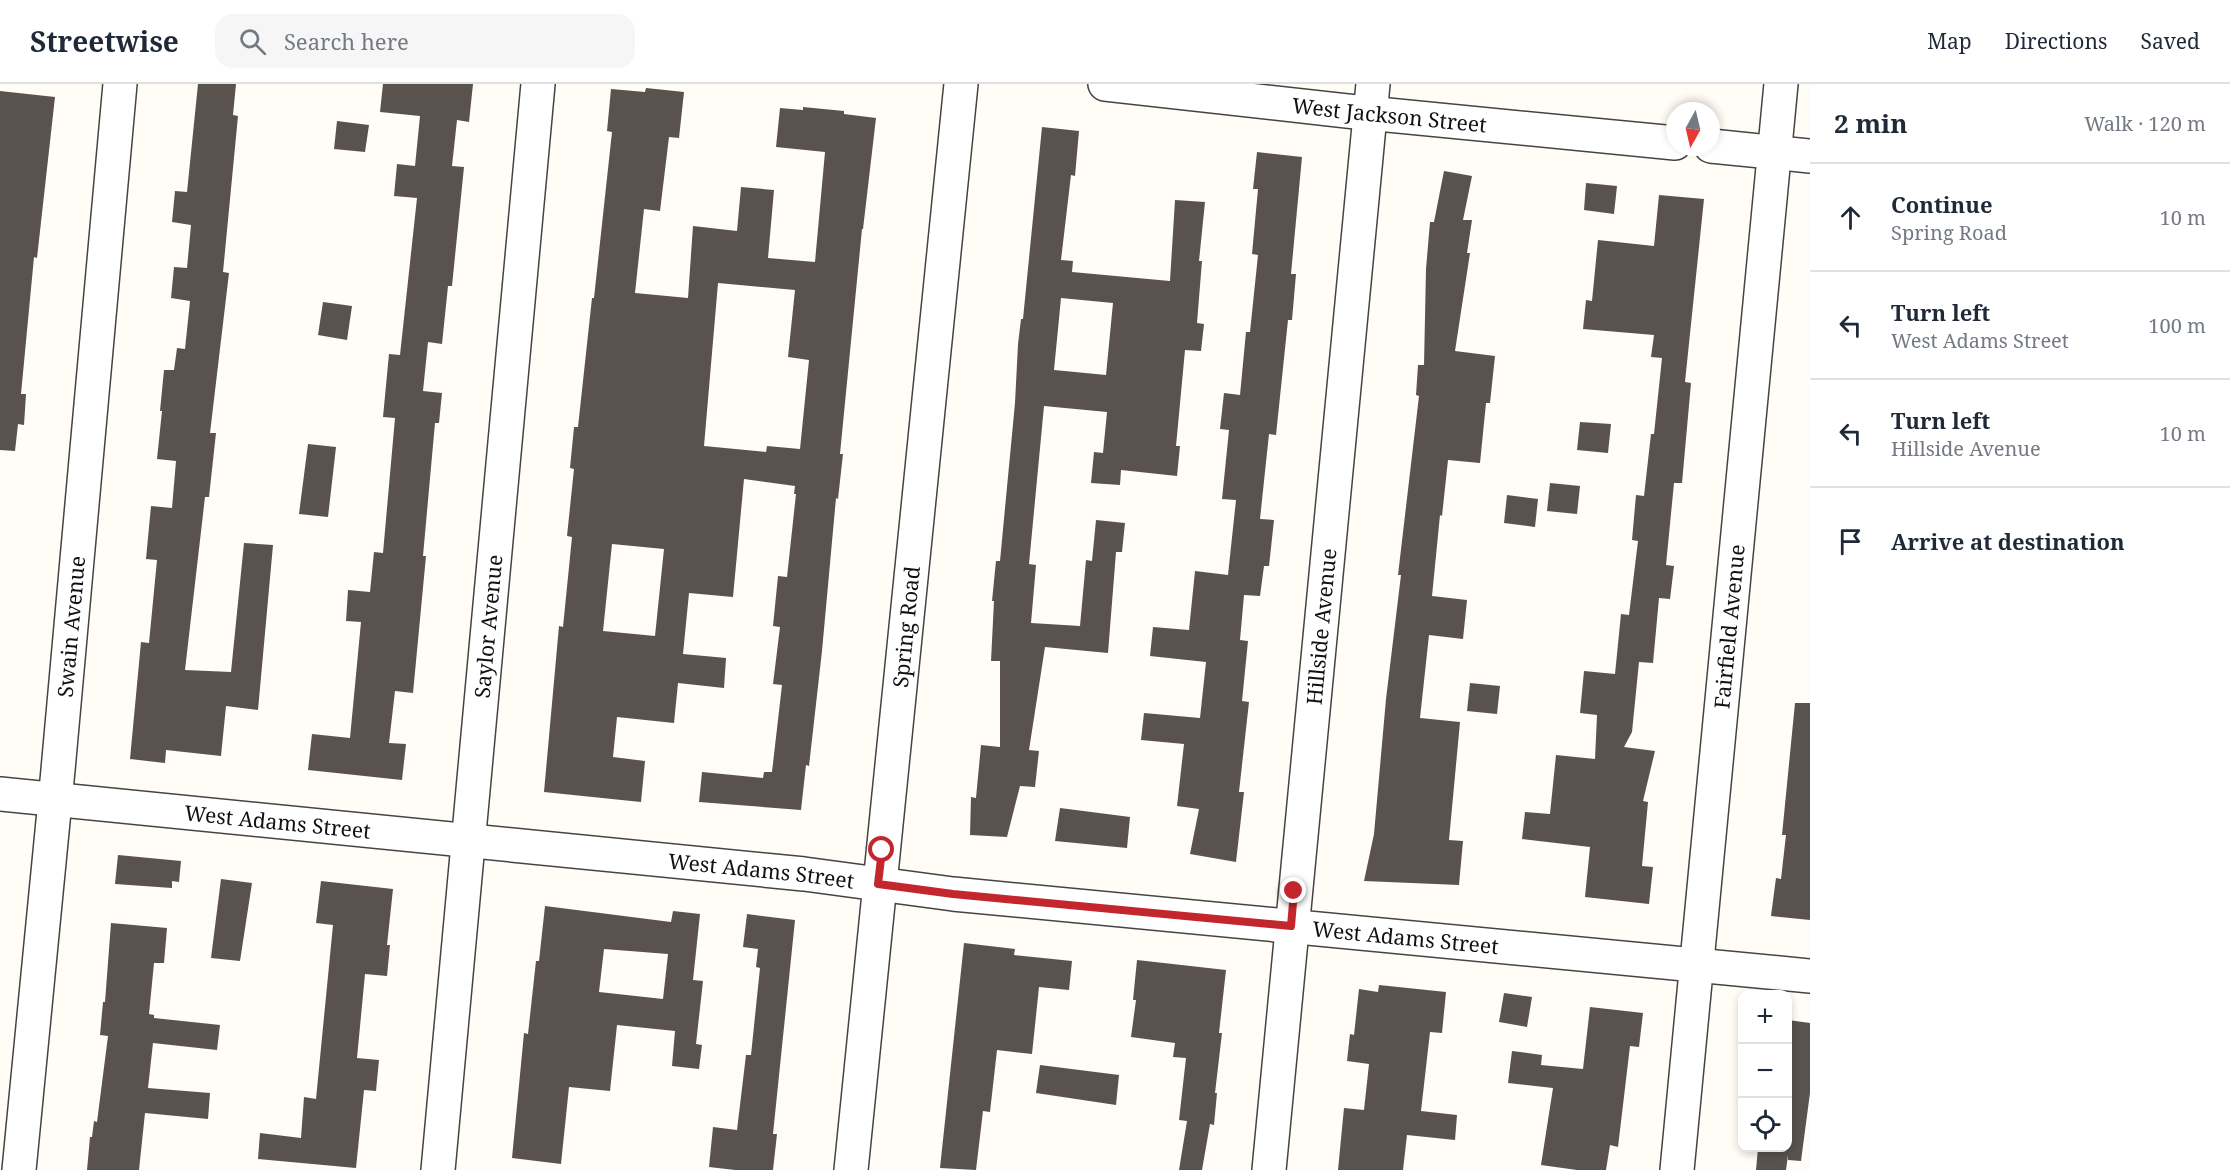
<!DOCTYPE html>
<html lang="en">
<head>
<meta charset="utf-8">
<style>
  body { margin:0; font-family:"Noto Serif",serif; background:#f6f6f7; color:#1f2937 }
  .controls { position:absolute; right:18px; bottom:18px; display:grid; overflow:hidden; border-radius:12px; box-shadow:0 3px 9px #0003 }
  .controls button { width:54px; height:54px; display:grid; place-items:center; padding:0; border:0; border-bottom:2px solid #e0e1e3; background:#fff; color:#1f2937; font:30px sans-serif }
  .compass { position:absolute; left:1666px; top:18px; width:54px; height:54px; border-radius:50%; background:#fff; box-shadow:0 3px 9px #0003; rotate:188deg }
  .stop { position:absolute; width:18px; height:18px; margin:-14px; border:4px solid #c4262e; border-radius:50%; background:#fff }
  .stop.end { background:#c4262e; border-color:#fff; box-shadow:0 2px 6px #0008 }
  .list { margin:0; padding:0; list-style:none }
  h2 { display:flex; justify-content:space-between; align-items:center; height:78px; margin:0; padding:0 24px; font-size:26px }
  h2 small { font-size:20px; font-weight:400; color:#747a83 }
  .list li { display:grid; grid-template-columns:39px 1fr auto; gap:18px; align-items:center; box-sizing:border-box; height:108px; padding:0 24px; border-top:2px solid #e0e1e3 }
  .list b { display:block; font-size:22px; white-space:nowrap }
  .list p { margin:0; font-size:20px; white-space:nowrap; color:#747a83 }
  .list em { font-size:20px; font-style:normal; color:#747a83 }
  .icon { flex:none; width:33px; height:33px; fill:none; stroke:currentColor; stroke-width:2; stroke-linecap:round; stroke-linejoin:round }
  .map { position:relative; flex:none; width:1810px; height:1086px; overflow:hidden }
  header { display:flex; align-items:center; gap:36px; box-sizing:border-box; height:84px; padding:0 30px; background:#fff; border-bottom:2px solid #e0e1e3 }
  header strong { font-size:28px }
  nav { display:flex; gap:33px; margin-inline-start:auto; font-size:21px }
  .search { width:420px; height:54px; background:#f6f6f7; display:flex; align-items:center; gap:15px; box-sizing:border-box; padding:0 21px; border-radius:18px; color:#747a83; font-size:22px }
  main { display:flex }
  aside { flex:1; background:#fff }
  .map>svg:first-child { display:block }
  .building { fill:#5a524d; fill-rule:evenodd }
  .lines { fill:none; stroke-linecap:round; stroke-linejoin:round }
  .minor-casing { stroke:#444; stroke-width:36 }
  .minor { stroke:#fff; stroke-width:33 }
  .route { stroke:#c4262e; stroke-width:8 }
  .labels { text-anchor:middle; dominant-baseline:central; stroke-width:6; stroke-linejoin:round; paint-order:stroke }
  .street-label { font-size:21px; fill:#111; stroke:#fff }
</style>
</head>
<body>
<header>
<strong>Streetwise</strong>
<div class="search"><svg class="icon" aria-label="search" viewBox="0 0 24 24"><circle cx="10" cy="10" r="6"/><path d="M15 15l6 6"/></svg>Search here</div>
<nav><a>Map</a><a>Directions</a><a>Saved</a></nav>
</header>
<main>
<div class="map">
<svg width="1810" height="1086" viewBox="0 0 1810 1086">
  <rect width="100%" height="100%" fill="#fffdf5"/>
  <path class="building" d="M 198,0 L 236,0 L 233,31 L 238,32 L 223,188 L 229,189 L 210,349 L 216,349 L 209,413 L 205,413 L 185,586 L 231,588 L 244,459 L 273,461 L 258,626 L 226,622 L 221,672 L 166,666 L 165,679 L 130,675 L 141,558 L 149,559 L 157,476 L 146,475 L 151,422 L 172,424 L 176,377 L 157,375 L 162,327 L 160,327 L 164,286 L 174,286 L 177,264 L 185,265 L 190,217 L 171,214 L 174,183 L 187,184 L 191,141 L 172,138 L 175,107 L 187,108 Z
    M 383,0 L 473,0 L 469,38 L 457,36 L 452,82 L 464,83 L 452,202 L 448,202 L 442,260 L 428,258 L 423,307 L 442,309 L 439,339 L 435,339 L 423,472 L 426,472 L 413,609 L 395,607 L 389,659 L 406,660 L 402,696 L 308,686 L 312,650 L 350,654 L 361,538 L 346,537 L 348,506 L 370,508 L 374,468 L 383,469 L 395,334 L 383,333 L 389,270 L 400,271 L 417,114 L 394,112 L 397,80 L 415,82 L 420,32 L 380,28 Z
    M 646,4 L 684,8 L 679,54 L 669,53 L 660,127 L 644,125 L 635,209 L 688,214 L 693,142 L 737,147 L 741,103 L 774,106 L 768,174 L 815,178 L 825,68 L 776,63 L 780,24 L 803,26 L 803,23 L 844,27 L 844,30 L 876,34 L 863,145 L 862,145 L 840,370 L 843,370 L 838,415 L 836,414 L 822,567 L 809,682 L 806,681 L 801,726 L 699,718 L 702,688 L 763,694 L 764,688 L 772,688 L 782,601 L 773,600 L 780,543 L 773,542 L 778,492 L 787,493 L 796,410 L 794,410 L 795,402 L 744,395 L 733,513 L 689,509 L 683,570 L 726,574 L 724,604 L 678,599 L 674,639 L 617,633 L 613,673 L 645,677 L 641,718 L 544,708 L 559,542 L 563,543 L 572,453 L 567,452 L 574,385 L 570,384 L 574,343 L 578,343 L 592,214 L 594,214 L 612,48 L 607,47 L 611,5 L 645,8 ZM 718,199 L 795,206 L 788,273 L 809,276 L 800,365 L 767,362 L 766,368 L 704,362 ZM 612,460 L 664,465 L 655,552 L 603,547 Z
    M 0,7 L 55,13 L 37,174 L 34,173 L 21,310 L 26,310 L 24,341 L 18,340 L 15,367 L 0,366 Z
    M 337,37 L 369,41 L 365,68 L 334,65 Z
    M 1042,43 L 1079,47 L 1075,92 L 1071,91 L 1061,176 L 1073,177 L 1072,188 L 1170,197 L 1175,116 L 1205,118 L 1199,177 L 1202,177 L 1197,239 L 1204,240 L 1201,267 L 1185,266 L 1176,362 L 1180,362 L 1177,392 L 1121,386 L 1120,401 L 1091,399 L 1094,368 L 1103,369 L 1107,328 L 1044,322 L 1029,480 L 1036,481 L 1031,539 L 1080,542 L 1086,476 L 1092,477 L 1096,436 L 1125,439 L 1122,468 L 1116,468 L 1108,569 L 1045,563 L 1029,666 L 1039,667 L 1035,703 L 1020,702 L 1007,753 L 970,751 L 971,713 L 976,714 L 981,661 L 1000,663 L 1000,577 L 991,577 L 994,517 L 992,517 L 996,477 L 1000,477 L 1015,319 L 1018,260 L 1021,235 L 1023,235 ZM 1061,214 L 1113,219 L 1106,291 L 1054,286 Z
    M 1257,68 L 1302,73 L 1291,190 L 1296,190 L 1292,236 L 1288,236 L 1276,351 L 1269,350 L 1260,435 L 1274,436 L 1269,482 L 1264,482 L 1260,512 L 1244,511 L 1240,556 L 1248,557 L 1242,617 L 1249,618 L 1239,708 L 1244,708 L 1236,778 L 1190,770 L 1199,725 L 1177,722 L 1184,660 L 1141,656 L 1144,629 L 1200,634 L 1206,578 L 1150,572 L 1153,543 L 1189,546 L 1195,487 L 1228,491 L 1236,416 L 1222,415 L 1229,346 L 1220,345 L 1224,309 L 1240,311 L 1246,248 L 1250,248 L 1258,171 L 1252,170 L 1258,105 L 1253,105 Z
    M 1444,87 L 1472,92 L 1463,136 L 1472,136 L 1467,169 L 1470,169 L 1455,267 L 1495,272 L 1490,319 L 1486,319 L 1480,379 L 1448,376 L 1442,432 L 1440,431 L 1432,512 L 1467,516 L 1463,555 L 1429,551 L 1420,634 L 1460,638 L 1449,756 L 1463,757 L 1459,801 L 1364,797 L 1374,750 L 1386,615 L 1401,491 L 1398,491 L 1419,312 L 1416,311 L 1418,281 L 1424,281 L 1426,185 L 1430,138 L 1434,138 Z
    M 1586,99 L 1617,102 L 1614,130 L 1584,126 Z
    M 1659,111 L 1704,115 L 1685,298 L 1691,299 L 1682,399 L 1674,399 L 1666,481 L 1674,482 L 1670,515 L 1659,514 L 1653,579 L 1639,578 L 1632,648 L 1624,663 L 1655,667 L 1643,717 L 1648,718 L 1642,782 L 1653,783 L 1649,820 L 1585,813 L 1590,763 L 1522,755 L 1525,728 L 1550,730 L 1556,671 L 1595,675 L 1597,631 L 1580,629 L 1584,587 L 1615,590 L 1621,530 L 1629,531 L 1638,457 L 1632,456 L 1636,411 L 1644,412 L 1651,350 L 1654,350 L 1662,274 L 1651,273 L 1654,251 L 1583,245 L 1586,216 L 1592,217 L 1598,156 L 1654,162 Z
    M 323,218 L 352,222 L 347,256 L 318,251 Z
    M 1580,338 L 1611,340 L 1608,369 L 1577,366 Z
    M 308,360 L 336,363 L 328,433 L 299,430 Z
    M 1550,399 L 1580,402 L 1577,430 L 1547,427 Z
    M 1507,411 L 1538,415 L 1535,443 L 1504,439 Z
    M 1470,599 L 1500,602 L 1497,630 L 1467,627 Z
    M 1795,619 L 1810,619 L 1810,836 L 1771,832 L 1776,794 L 1781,795 L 1786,751 L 1782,751 Z
    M 1060,724 L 1130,733 L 1127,764 L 1055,757 Z
    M 118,771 L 181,777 L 179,798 L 172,797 L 172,804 L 115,800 Z
    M 221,795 L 252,799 L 240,877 L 211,874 Z
    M 321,797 L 393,805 L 387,861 L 390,861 L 387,892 L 365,890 L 357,974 L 379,976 L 376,1007 L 364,1006 L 356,1084 L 258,1075 L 260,1049 L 301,1054 L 304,1013 L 316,1015 L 333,841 L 316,839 Z
    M 545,822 L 671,838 L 673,827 L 700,830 L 693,896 L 703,897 L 696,960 L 702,961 L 699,985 L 672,982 L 675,947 L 617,941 L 610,1007 L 569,1003 L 561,1080 L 512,1074 L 524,949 L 528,950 L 536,877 L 539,877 ZM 604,865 L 668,870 L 663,915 L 599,908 Z
    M 747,830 L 795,836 L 773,1050 L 777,1050 L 773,1086 L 735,1086 L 709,1083 L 713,1043 L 737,1046 L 746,971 L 751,971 L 760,884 L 756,883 L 758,865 L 743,863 Z
    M 111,839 L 167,844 L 164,879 L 154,879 L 149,930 L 154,931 L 154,934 L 220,941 L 217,966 L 153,959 L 148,1004 L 210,1009 L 208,1035 L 145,1029 L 139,1086 L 87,1086 L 90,1053 L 92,1053 L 94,1037 L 97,1038 L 108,952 L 100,951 L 103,918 L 105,918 Z
    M 964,859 L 1015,865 L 1014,871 L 1072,877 L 1069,906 L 1039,903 L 1032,970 L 997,966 L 990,1028 L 983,1027 L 976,1086 L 940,1084 Z
    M 1137,876 L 1226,886 L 1219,949 L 1222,949 L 1215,1009 L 1217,1009 L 1214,1041 L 1210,1040 L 1202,1086 L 1179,1086 L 1187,1037 L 1179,1036 L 1186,974 L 1173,973 L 1175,959 L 1131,953 L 1136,916 L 1133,916 Z
    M 1379,901 L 1446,908 L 1442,949 L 1430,948 L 1421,1027 L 1457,1031 L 1455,1056 L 1407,1051 L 1403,1086 L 1338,1086 L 1344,1024 L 1364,1026 L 1369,980 L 1347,977 L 1350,950 L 1354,951 L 1359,905 L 1378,908 Z
    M 1504,909 L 1532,913 L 1527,943 L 1499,938 Z
    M 1590,923 L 1643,929 L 1639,963 L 1630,962 L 1618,1063 L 1610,1061 L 1606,1086 L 1577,1086 L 1541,1081 L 1553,1004 L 1508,999 L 1512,967 L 1542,971 L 1541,981 L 1583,985 Z
    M 1788,936 L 1810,939 L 1810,1009 L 1801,1077 L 1788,1076 L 1788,1071 L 1786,1086 L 1756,1086 L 1758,1064 L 1788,1064 Z
    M 1040,981 L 1119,991 L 1116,1021 L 1036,1009 Z"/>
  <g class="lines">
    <g class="minor-casing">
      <g id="minor">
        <path id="s1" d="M 1105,0 L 1347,27 L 1675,59"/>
        <path d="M 1711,62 L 1810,72"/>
        <path id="s2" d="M 0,710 L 804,790 L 953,810 L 1810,892"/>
        <path id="s3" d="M 19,1086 L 58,686 L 120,0"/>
        <path id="s4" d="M 438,1086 L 538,0"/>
        <path id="s5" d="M 851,1086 L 961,0"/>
        <path id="s6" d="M 1269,1086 L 1373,0"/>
        <path id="s7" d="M 1677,1086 L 1781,0"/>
      </g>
    </g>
    <use href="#minor" class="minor"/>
  </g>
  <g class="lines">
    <path class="route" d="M 882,766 L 878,800 L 953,810 L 1291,842 L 1294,807"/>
  </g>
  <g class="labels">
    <g class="street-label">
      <text stroke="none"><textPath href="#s1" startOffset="286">West Jackson Street</textPath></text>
      <text stroke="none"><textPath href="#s3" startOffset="546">Swain Avenue</textPath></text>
      <text stroke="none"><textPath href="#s4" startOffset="546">Saylor Avenue</textPath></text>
      <text stroke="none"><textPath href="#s5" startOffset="546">Spring Road</textPath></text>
      <text stroke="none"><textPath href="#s6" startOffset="546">Hillside Avenue</textPath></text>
      <text stroke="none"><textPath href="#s7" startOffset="546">Fairfield Avenue</textPath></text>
      <text stroke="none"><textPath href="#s2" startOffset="279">West Adams Street</textPath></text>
      <text stroke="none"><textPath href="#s2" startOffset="765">West Adams Street</textPath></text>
      <text stroke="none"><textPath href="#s2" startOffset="1413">West Adams Street</textPath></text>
    </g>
  </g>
</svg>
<div class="controls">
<button>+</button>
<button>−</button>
<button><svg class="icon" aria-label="locate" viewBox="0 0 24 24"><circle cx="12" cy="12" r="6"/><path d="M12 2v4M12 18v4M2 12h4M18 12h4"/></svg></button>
</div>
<svg class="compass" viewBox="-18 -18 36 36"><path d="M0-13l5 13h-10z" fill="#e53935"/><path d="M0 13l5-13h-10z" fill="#747a83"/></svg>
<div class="stop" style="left:882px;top:766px"></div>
<div class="stop end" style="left:1294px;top:807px"></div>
</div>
<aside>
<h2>2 min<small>Walk · 120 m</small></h2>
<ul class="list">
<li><svg class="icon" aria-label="ahead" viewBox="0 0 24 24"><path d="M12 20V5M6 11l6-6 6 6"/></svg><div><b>Continue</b><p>Spring Road</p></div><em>10 m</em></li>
<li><svg class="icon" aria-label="left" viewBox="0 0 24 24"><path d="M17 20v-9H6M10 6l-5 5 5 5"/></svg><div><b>Turn left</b><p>West Adams Street</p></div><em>100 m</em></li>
<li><svg class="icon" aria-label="left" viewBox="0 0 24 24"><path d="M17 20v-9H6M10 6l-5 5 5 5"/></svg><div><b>Turn left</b><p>Hillside Avenue</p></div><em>10 m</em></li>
<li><svg class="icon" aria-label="arrive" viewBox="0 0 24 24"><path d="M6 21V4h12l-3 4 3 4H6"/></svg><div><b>Arrive at destination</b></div></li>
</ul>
</aside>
</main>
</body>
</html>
